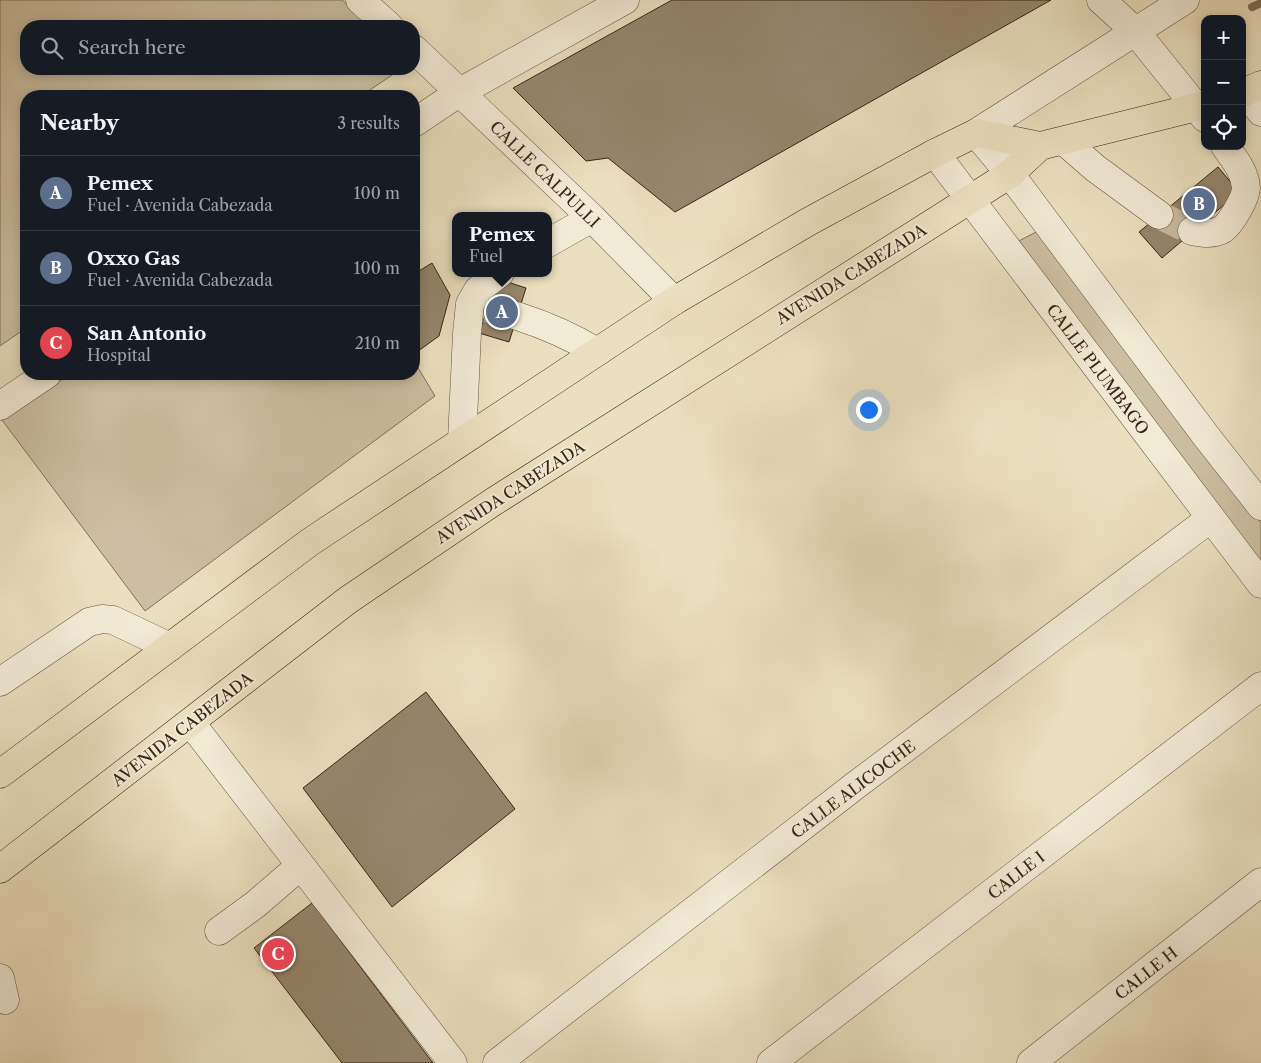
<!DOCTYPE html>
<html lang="en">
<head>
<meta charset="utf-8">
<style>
  body { margin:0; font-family:"Libre Caslon Text",serif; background:#20242c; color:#f1f3f6 }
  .controls { position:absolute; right:15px; top:15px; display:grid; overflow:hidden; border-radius:10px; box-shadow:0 2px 12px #0003 }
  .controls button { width:45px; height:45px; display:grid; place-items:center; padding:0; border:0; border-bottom:1px solid #363941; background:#171b24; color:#f1f3f6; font:25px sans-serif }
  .you { position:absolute; left:868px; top:409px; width:18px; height:18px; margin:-12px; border:4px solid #fff; border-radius:50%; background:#1a73e8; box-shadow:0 0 0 8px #1a73e833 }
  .badge { display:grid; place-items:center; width:32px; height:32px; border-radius:50%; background:#d93025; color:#fff; font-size:16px; font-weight:700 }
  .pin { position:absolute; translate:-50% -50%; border:2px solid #fff; box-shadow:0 1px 5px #0006 }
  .popup { position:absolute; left:452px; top:212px; width:100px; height:65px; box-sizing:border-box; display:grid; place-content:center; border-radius:10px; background:#171b24; filter:drop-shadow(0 1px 4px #0005); font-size:16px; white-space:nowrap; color:#9ea1a6 }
  .popup b { font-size:19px; color:#f1f3f6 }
  .popup::after { content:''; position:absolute; left:50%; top:100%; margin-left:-10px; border:10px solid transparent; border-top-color:#171b24 }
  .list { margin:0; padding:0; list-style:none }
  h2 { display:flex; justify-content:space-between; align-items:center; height:65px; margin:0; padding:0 20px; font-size:21px }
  h2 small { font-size:16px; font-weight:400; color:#9ea1a6 }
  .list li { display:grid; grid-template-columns:32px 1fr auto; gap:15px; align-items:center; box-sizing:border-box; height:75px; padding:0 20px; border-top:1px solid #363941 }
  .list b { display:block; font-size:19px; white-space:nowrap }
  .list p { margin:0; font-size:16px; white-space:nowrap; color:#9ea1a6 }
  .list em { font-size:16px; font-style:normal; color:#9ea1a6 }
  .icon { flex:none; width:28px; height:28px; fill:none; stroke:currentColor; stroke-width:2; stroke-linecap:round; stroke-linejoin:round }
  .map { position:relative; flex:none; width:1261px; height:1063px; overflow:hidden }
  .search { position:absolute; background:#171b24; box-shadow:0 2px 12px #0003; left:20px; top:20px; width:400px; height:55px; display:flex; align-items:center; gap:12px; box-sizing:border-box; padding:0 18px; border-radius:20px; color:#9ea1a6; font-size:19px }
  .panel { position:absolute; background:#171b24; box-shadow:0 2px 12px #0003; left:20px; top:90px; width:400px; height:290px; border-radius:20px }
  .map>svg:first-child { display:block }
  .green { fill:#ccbfa1; stroke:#82725a }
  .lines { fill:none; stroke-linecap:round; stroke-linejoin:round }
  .stream { stroke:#7e6f57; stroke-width:8 }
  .building { fill:#95866c; stroke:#382513 }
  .minor-tunnel { stroke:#c6ba9c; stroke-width:28; stroke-dasharray:28 14; stroke-linecap:butt }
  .minor-casing { stroke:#64543e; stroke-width:29 }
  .major-casing { stroke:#382513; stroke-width:29 }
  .minor { stroke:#f1ead5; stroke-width:28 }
  .major { stroke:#eadfbe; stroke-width:28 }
  .labels { text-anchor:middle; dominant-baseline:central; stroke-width:4; stroke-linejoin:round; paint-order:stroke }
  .street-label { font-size:16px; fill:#382513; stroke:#f1ead5 }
</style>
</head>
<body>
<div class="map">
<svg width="1261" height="1063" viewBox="0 0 1261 1063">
  <rect width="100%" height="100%" fill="#eadfbe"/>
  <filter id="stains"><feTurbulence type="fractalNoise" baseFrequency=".004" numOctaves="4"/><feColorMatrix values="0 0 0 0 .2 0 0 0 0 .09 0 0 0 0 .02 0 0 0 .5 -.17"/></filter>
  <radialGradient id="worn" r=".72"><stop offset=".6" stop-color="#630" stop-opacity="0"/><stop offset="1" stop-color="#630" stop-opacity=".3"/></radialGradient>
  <path class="green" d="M 0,0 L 342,0 L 371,26 L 26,26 L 26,69 L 401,69 L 361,96 L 26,96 L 26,328 L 0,346 Z
    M 1038,231 L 1261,523 L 1261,568 L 1015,243 Z
    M 414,361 L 435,396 L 145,611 L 2,420 L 70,374 L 414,374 Z"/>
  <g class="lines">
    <path class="stream" d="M 1252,7 L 1261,3"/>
  </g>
  <path class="building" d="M 672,0 L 1051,0 L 675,212 L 608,158 L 586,161 L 513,88 Z
    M 1218,167 L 1239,192 L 1162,258 L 1139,232 Z
    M 432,263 L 450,295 L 439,336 L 414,354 L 414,274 Z
    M 498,279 L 526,288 L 509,342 L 479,333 Z
    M 426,692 L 515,809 L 392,907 L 303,788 Z
    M 312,903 L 433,1063 L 342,1063 L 254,948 Z"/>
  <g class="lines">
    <path class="minor-tunnel" d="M 1159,215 L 1192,231
      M 487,308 L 517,316"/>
    <g class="minor-casing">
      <path id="minor" d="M 360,0 L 389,26
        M 1101,0 L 1135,31 L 1205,118
        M 1185,0 L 976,133 L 1010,174 L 1206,436 L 1261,506
        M 414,49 L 592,218 L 674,301
        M 1245,92 L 1261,112
        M 414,123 L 460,92 L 625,0
        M 1064,141 L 1095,168 L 1159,215
        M 935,153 L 1261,584
        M 1192,231 C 1202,233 1213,235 1223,229 C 1231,223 1246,198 1246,188 C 1245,171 1234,159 1225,146
        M 548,243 L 592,218
        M 517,316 C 545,325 571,336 597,352
        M 0,406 L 47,374
        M 462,441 L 467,333 L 470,304 L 478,290 L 500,273
        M 0,682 L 89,622 L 102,619 L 113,620 L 170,647
        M 191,723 L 453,1063
        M 219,931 L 256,904 L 300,866
        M 0,978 L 5,1000
        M 497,1063 L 856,785 L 1211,518
        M 771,1063 L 1261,686
        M 1031,1063 L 1261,882"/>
    </g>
    <g class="major-casing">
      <path id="major" d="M 1242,93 L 1261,85
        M 0,774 L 310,542 L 674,301 L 808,222 L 935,153 L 976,133 L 1040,146 L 1205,105
        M 0,869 L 348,600 L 493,502 L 1010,174 L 1040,146"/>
    </g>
    <use href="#minor" class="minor"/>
    <use href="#major" class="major"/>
  </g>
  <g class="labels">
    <g class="street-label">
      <text transform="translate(545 174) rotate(44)">CALLE CALPULLI</text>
      <text transform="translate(851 274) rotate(-32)">AVENIDA CABEZADA</text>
      <text transform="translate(1098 369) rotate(53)">CALLE PLUMBAGO</text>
      <text transform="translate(510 492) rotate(-33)">AVENIDA CABEZADA</text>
      <text transform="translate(182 729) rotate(-38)">AVENIDA CABEZADA</text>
      <text transform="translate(853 789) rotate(-37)">CALLE ALICOCHE</text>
      <text transform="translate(1016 875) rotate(-38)">CALLE I</text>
      <text transform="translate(1146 973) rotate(-38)">CALLE H</text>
    </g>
  </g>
  <rect width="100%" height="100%" filter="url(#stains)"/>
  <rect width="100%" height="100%" fill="url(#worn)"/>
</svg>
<div class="controls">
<button>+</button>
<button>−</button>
<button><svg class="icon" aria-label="locate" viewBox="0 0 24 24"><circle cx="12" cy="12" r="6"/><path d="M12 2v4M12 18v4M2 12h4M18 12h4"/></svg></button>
</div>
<div class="you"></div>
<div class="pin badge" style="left:502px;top:312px;background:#5c6f8a">A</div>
<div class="popup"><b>Pemex</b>Fuel</div>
<div class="pin badge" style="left:1199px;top:204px;background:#5c6f8a">B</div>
<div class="pin badge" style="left:278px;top:954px;background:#e0444e">C</div>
<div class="search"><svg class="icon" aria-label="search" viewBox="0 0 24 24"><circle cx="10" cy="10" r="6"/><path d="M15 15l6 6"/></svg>Search here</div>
<section class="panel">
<h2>Nearby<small>3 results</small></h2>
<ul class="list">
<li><span class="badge" style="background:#5c6f8a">A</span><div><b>Pemex</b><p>Fuel · Avenida Cabezada</p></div><em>100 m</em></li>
<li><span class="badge" style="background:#5c6f8a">B</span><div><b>Oxxo Gas</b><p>Fuel · Avenida Cabezada</p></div><em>100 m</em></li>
<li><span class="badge" style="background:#e0444e">C</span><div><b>San Antonio</b><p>Hospital</p></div><em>210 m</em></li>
</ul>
</section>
</div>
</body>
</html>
